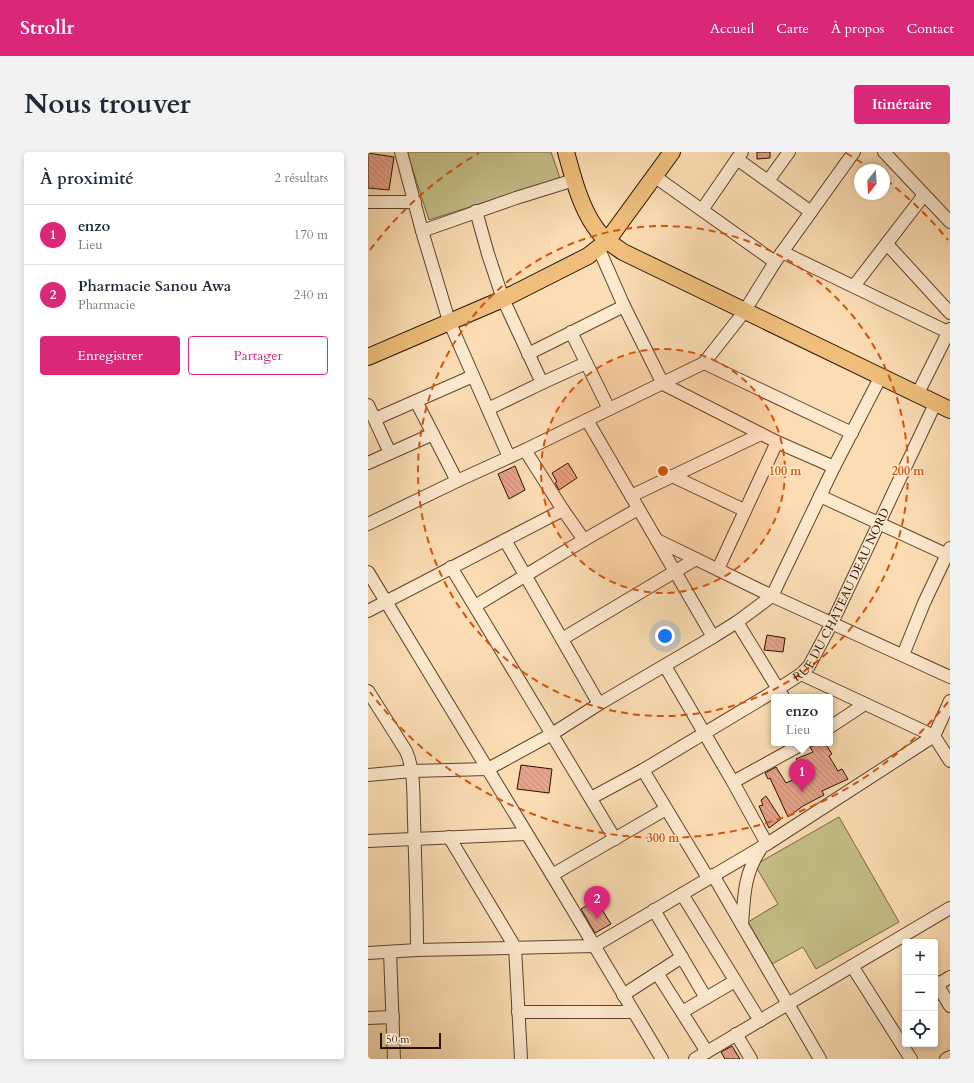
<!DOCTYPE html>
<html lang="fr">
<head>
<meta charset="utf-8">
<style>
  body { margin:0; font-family:Cardo,serif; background:#f2f2f3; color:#1f2937 }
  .controls { position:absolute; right:12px; bottom:12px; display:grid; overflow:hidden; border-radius:4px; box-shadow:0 2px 6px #0003 }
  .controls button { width:36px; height:36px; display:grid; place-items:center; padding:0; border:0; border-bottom:1px solid #e0e1e3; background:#fff; color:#1f2937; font:20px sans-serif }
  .compass { position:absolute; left:486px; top:12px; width:36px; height:36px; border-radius:50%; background:#fff; box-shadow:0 2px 6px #0003; rotate:197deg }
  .scale { position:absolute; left:12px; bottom:10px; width:61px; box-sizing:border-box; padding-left:4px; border:2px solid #281000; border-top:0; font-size:11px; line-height:14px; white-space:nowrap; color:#281000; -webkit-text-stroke:3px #fde9ce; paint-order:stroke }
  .you { position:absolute; left:297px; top:484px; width:14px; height:14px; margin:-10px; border:3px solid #fff; border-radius:50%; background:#1a73e8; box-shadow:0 0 0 6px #1a73e833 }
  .badge { display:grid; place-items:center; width:26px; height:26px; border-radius:50%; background:#db2777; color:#fff; font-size:13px; font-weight:700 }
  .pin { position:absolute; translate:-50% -33px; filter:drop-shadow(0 1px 2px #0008) }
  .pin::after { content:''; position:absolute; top:21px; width:14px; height:12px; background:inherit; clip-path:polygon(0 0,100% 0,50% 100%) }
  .popup { position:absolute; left:403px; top:542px; width:62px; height:52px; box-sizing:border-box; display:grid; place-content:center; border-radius:4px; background:#fff; filter:drop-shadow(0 1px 3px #0005); font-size:13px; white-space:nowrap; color:#747a83 }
  .popup b { font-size:15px; color:#1f2937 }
  .popup::after { content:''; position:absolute; left:50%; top:100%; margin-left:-8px; border:8px solid transparent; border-top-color:#fff }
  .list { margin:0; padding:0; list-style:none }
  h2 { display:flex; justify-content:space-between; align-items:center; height:52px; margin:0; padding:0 16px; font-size:17px }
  h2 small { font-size:13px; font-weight:400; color:#747a83 }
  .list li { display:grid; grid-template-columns:26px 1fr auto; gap:12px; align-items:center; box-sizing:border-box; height:60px; padding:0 16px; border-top:1px solid #e0e1e3 }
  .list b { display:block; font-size:15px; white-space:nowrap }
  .list p { margin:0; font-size:13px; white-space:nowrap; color:#747a83 }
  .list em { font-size:13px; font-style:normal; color:#747a83 }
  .actions { display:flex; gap:8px; padding:12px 16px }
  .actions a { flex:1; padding:9px 0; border:1px solid #db2777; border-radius:4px; text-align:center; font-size:14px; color:#db2777 }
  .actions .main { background:#db2777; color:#fff }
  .icon { flex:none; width:22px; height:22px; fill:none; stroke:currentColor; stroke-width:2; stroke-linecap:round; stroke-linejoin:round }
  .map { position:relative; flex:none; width:582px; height:907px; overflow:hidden; border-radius:4px }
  header { display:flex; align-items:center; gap:24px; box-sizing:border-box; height:56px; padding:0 20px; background:#db2777; color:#fff }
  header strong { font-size:19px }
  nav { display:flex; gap:22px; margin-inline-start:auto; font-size:14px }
  .intro { display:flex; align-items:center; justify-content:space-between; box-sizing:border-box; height:96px; padding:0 24px }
  h1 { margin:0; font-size:28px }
  .button { padding:10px 18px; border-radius:4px; background:#db2777; color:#fff; font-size:14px; font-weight:700 }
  main { display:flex; gap:24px; padding:0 24px }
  aside { flex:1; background:#fff; border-radius:4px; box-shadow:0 2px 6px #0003 }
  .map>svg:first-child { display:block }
  .pitch { fill:#c5bf88; stroke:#766844 }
  .building { fill:url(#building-back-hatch); stroke:#281000 }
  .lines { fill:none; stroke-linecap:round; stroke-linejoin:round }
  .minor-casing { stroke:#5d432d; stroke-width:14 }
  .major-casing { stroke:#281000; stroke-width:18 }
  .minor { stroke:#fde9ce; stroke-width:12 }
  .major { stroke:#eebe7a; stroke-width:16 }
  .ring { fill:none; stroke:#d5520b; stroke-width:2; stroke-dasharray:7 5 }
  .labels { text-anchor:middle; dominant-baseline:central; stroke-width:3; stroke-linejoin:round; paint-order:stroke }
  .street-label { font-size:12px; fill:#281000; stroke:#fde9ce }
  .centre { fill:#d5520b; stroke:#fde9ce; stroke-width:2 }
  .ring-label { font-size:12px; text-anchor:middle; font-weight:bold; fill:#d5520b; stroke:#fde9ce; stroke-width:3; stroke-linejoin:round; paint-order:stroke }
</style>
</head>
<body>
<header>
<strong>Strollr</strong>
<nav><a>Accueil</a><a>Carte</a><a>À propos</a><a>Contact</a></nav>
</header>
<div class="intro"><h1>Nous trouver</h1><a class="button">Itinéraire</a></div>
<main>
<aside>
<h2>À proximité<small>2 résultats</small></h2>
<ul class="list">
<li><span class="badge">1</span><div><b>enzo</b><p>Lieu</p></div><em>170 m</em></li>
<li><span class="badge">2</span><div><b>Pharmacie Sanou Awa</b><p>Pharmacie</p></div><em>240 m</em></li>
</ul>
<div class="actions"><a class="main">Enregistrer</a><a>Partager</a></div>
</aside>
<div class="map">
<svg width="582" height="907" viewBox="0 0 582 907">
  <defs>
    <pattern id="building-back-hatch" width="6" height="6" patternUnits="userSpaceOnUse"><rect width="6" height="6" fill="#e6a389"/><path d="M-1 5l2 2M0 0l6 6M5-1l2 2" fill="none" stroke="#c58b74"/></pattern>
  </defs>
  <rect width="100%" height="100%" fill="#fcddb3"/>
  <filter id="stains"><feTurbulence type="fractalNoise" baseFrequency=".005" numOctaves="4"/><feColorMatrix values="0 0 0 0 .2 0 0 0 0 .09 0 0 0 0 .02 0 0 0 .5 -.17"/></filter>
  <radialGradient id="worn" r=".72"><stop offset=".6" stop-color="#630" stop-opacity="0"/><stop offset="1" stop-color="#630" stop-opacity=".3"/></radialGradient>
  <path class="pitch" d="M 39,0 L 183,0 L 192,26 L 61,68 Z
    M 471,665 L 531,770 L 448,817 L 435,795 L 404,812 L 380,770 L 410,752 L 387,713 Z"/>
  <path class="building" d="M 389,0 L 402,0 L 402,6 L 389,7 Z
    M 0,1 L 26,5 L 21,38 L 0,36 Z
    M 200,311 L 209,326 L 191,338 L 187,331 L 189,330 L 184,321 Z
    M 147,314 L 157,338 L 141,347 L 130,322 Z
    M 399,483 L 417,486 L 415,500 L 396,498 Z
    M 450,591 L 457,591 L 464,602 L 461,604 L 470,619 L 474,617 L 480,627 L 454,639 L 456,643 L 435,654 L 420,665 L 402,626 L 400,627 L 397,621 L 408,615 L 418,631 L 438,622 L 428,607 L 445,600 L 442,595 Z
    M 153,613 L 184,617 L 181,641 L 149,637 Z
    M 398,644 L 413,667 L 401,676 L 391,654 L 395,653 L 393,648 Z
    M 228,748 L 243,772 L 227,781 L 213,757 Z
    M 364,894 L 372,907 L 357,907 L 353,900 Z"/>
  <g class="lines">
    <g class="minor-casing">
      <g id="minor">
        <path d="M 33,0 L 54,79 L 81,169 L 141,305"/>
        <path d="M 374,0 L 369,7 L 443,60"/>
        <path d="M 516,0 L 582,70"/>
        <path d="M 286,24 L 407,110"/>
        <path d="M 400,29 L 421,0"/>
        <path d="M 0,50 L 47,50"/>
        <path d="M 334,58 L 369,7"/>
        <path d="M 108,59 L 120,102 L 135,147 L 174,231 L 218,211"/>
        <path d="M 54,79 L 148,46 L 206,28"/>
        <path d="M 519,92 L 582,161"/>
        <path d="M 230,95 L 256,154 L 295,232 L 409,290 L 466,315"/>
        <path d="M 414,100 L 582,181"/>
        <path d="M 486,134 L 556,43"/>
        <path d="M 203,180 L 241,257"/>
        <path d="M 160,202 L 256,154"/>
        <path d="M 336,211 L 484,281"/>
        <path d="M 549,243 L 582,177"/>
        <path d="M 48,249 L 89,329"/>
        <path d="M 0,253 L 22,301"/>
        <path d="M 120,257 L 174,231"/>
        <path d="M 7,267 L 105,224"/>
        <path d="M 219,268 L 345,485"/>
        <path d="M 157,298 L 195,358 L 216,388 L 270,357"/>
        <path d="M 0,311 L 65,282"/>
        <path d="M 304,324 L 376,358"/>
        <path d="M 263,344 L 393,282"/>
        <path d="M 452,344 L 582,404"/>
        <path d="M 0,372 L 89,329 L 157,298 L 336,211 L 376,160 L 407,110 L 486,0"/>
        <path d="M 137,388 L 231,552"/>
        <path d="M 289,388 L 404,444 L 582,525"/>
        <path d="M 83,415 L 247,687"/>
        <path d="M 350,417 L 409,290"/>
        <path d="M 0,420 C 61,521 122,622 184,723 C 221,784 257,846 294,907"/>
        <path d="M 107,454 L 216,388"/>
        <path d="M 0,459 L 195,358"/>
        <path d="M 369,470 L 415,545"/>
        <path d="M 194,487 L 328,407"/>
        <path d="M 535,503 L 556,451 L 582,396"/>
        <path d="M 297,514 L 365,630 L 399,692"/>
        <path d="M 433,522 L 566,584 L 582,609"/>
        <path d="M 0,539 L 38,599 C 47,619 45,644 46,666 C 47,710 49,754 49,798"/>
        <path d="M 462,575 L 497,552"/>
        <path d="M 275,618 L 340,726"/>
        <path d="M 0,623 L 44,619 L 120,617 L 184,582 L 231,552 L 345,485 L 369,470 L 404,444 L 466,315 L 512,226"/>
        <path d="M 365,630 L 436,591"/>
        <path id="s1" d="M 223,646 L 275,618 L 410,537 L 433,522 L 441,514 L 464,471 L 567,252"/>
        <path d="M 81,685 L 147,795 L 153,907"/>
        <path d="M 0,689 L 158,682"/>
        <path d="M 184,723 L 298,657"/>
        <path d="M 345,723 L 452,907"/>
        <path d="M 314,742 L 392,869"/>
        <path d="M 286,758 L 338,846"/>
        <path d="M 374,773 C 376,745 376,722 392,698"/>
        <path d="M 22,800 L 26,907"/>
        <path d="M 0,801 L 49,798 L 226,794 L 399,692 L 566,584 L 582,549"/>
        <path d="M 484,814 L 543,907"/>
        <path d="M 289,821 L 339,900"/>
        <path d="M 567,829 L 582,854"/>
        <path d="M 569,833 L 582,825"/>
        <path d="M 255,843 L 314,805"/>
        <path d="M 150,860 L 265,860"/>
        <path d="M 314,860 L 367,829"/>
        <path d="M 0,866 L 25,865"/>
        <path d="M 368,882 L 383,907"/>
        <path d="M 327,907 L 582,756"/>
        <path d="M 578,907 L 582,905"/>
      </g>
    </g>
    <g class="major-casing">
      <path id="major" d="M 198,0 C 205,25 212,54 227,75 C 234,86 245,93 255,100 L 582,258
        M 0,205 L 135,147 L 220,104 L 239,89 L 304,0"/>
    </g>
    <use href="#minor" class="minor"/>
    <use href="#major" class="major"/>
  </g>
  <circle cx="295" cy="319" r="122" fill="#d5520b" fill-opacity=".12"/>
  <g class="ring">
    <circle cx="295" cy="319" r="122"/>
    <circle cx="295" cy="319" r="245"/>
    <path d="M580 550A367 367 0 0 1 2 540M2 98A367 367 0 0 1 111 1M478 1A367 367 0 0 1 503 17M518 28A367 367 0 0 1 580 88"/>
  </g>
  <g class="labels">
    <g class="street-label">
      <text stroke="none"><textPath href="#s1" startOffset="333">RUE DU CHÂTEAU DEAU NORD</textPath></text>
    </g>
  </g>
  <circle cx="295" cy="319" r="6" class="centre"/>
  <g class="ring-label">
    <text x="417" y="323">100 m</text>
    <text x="540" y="323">200 m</text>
    <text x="295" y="690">300 m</text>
  </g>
  <rect width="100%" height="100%" filter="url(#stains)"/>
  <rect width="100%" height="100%" fill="url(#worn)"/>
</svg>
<div class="controls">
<button>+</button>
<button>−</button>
<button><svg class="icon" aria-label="locate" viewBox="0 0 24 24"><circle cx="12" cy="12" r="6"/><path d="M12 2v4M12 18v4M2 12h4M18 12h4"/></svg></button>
</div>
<svg class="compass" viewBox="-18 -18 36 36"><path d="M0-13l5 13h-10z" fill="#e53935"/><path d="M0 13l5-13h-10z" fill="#747a83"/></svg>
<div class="scale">50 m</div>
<div class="you"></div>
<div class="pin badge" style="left:434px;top:640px">1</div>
<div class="popup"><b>enzo</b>Lieu</div>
<div class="pin badge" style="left:229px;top:767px">2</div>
</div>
</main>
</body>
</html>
